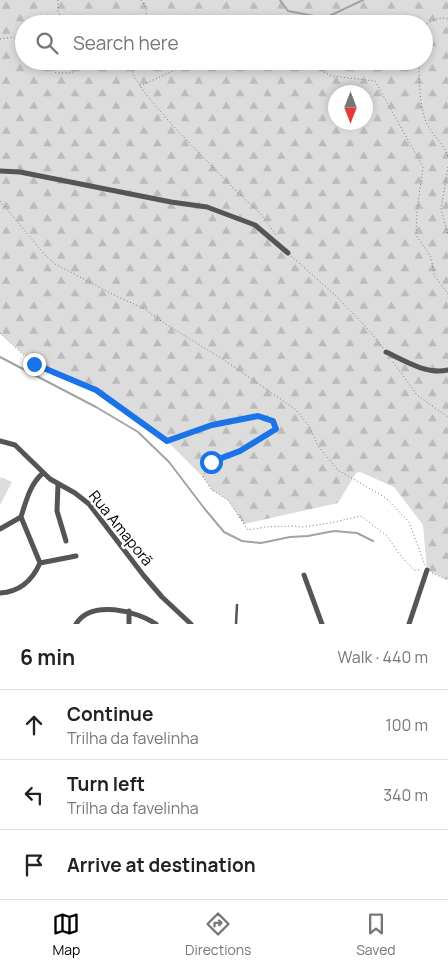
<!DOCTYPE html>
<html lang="en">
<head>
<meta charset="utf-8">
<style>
  body { margin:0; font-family:Manrope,sans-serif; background:#f2f2f2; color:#222 }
  .compass { position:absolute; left:328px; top:85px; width:45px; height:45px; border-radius:50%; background:#fff; box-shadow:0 2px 8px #0003; rotate:180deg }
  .stop { position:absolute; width:15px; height:15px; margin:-11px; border:4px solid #1a73e8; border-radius:50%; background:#fff }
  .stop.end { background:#1a73e8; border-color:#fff; box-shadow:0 1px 5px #0008 }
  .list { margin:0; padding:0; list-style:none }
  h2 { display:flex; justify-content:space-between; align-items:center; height:65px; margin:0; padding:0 20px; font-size:21px }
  h2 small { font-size:16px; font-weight:400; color:#767676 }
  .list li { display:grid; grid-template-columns:32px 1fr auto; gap:15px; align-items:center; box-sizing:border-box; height:70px; padding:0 20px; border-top:1px solid #e0e0e0 }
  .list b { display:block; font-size:19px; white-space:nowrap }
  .list p { margin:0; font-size:16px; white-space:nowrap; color:#767676 }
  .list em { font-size:16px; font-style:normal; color:#767676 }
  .icon { flex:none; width:28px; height:28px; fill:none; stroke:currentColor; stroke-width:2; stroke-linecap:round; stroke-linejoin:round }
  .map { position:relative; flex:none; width:448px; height:624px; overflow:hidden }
  .search { position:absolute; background:#fff; box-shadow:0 2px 8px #0003; left:15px; right:15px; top:15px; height:55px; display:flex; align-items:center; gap:12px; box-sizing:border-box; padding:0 18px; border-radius:28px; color:#767676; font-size:19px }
  .sheet { height:275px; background:#fff }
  nav { display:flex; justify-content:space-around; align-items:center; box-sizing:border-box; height:70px; border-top:1px solid #e0e0e0; background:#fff; font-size:14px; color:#767676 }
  nav a { display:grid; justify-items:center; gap:2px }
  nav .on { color:#000 }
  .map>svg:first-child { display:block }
  .forest { fill:url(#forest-firs); fill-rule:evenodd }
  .pitch { fill:#dcdcdc }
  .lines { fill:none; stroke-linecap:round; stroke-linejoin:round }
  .stream { stroke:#a3a3a3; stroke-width:2 }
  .path { stroke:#777; stroke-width:1; stroke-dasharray:1 2.5; stroke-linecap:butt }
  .lane { stroke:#555; stroke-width:2.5 }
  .street { stroke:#555; stroke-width:5 }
  .route { stroke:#1a73e8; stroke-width:6 }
  .labels { text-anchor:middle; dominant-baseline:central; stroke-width:5; stroke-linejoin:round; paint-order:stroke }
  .street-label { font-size:15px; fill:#000; stroke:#fff }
</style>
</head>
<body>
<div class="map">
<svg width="448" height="624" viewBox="0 0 448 624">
  <defs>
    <pattern id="forest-firs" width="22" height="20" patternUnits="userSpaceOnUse" patternTransform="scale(1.25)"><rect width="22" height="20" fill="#dcdcdc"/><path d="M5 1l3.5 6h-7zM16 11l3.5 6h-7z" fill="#bbb"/></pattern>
  </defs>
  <rect width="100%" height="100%" fill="#fff"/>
  <path class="forest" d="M 0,0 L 448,0 L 448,580 L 427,570 L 423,525 L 394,487 L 360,472 L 356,473 L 338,503 L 244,524 L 228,500 L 212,490 L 203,477 L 167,441 L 97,390 L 34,364 L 0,333 ZM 24,24 L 424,24 L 424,61 L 24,61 ZM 336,92 L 366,92 L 366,122 L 336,122 Z"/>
  <path class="pitch" d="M 1,477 L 12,482 L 0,505 L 0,480 Z"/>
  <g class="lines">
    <path class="stream" d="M 280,0 L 288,11 L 325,18 L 363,0
      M 0,357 L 96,407 L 138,432 L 169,462 L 204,508 L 224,532 L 242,541 L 261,543 L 290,537 L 308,536 L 334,531 L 357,533 L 373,541"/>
    <path class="path" d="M 58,0 L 58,12 L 65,24
      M 141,0 C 147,8 147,14 145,24
      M 424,26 C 431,21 439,16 448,19
      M 0,39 L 13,37 L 24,46
      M 42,61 L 56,73 L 72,73 L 80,61
      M 132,61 L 133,74 L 144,92 L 173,126 L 237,192 L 260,213 L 276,235
      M 302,61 L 332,76 L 375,81 L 423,167 L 417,211 L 416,235 L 431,257 L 434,275 L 448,294
      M 419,61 C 419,80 419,107 427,124 C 433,137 443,141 448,157
      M 140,86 L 186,65 L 213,61
      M 448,167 L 441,209 L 448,235
      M 0,201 L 45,255 L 55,264 L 118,297 L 143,308 L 164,323 L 224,360 L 295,409 L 310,427 L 318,446 L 338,470 L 386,498 L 409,522 L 425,565
      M 291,256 L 335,295 L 366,327 L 384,349
      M 0,333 L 33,364 L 97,390 L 167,441 L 212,425 L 258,416 L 273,421 L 276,429 L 240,451 L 211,462 L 203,477 L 212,490 L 228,500 L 248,530 L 265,527 L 292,526 L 303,527 L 330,523 L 361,516 L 387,536 L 400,555 L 414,570 L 421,570
      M 393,362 L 417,395 L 448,417
      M 432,573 L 448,580"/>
    <path class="lane" d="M 236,624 L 237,605"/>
    <path class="street" d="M 0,171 L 20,172 L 171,202 L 207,207 L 255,225 L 288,253
      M 386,352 C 405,361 427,375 448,370
      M 0,441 L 15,445 L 50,479 L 75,493 L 89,504 L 144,576 L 162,597 L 191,624
      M 58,484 L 57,511 L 66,541
      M 0,529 L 21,517
      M 40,563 L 76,556
      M 304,575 L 322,624
      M 0,593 C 19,592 32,581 40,563 L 21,517 C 26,501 30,484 43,473
      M 76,624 C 91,599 137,611 156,624
      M 129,624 L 129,611
      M 409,624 L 427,570"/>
  </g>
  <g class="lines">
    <path class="route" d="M 34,364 L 96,390 L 167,441 L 212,425 L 258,416 L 273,421 L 276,429 L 240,451 L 211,462"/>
  </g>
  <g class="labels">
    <g class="street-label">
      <text transform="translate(121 528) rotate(51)">Rua Amaporã</text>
    </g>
  </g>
</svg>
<svg class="compass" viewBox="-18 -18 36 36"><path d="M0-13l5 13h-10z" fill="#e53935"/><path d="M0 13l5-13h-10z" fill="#767676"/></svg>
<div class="stop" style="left:211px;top:462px"></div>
<div class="stop end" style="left:34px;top:364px"></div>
<div class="search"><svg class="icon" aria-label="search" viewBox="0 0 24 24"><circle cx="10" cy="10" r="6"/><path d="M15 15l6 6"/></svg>Search here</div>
</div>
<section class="sheet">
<h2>6 min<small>Walk · 440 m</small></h2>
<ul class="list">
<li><svg class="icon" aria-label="ahead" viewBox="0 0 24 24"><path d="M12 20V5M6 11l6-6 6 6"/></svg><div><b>Continue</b><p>Trilha da favelinha</p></div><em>100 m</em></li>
<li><svg class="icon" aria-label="left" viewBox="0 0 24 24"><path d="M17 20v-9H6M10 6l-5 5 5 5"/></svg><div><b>Turn left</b><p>Trilha da favelinha</p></div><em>340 m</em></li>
<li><svg class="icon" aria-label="arrive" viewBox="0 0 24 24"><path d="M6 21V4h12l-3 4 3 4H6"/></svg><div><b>Arrive at destination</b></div></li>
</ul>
</section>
<nav>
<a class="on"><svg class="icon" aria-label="map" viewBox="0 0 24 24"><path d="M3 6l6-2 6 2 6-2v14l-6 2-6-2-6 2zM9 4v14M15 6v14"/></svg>Map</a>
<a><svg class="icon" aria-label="directions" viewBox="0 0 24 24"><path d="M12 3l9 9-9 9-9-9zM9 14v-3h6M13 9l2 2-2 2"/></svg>Directions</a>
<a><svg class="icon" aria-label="saved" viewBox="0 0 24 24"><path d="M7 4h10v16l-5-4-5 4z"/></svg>Saved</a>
</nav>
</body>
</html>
